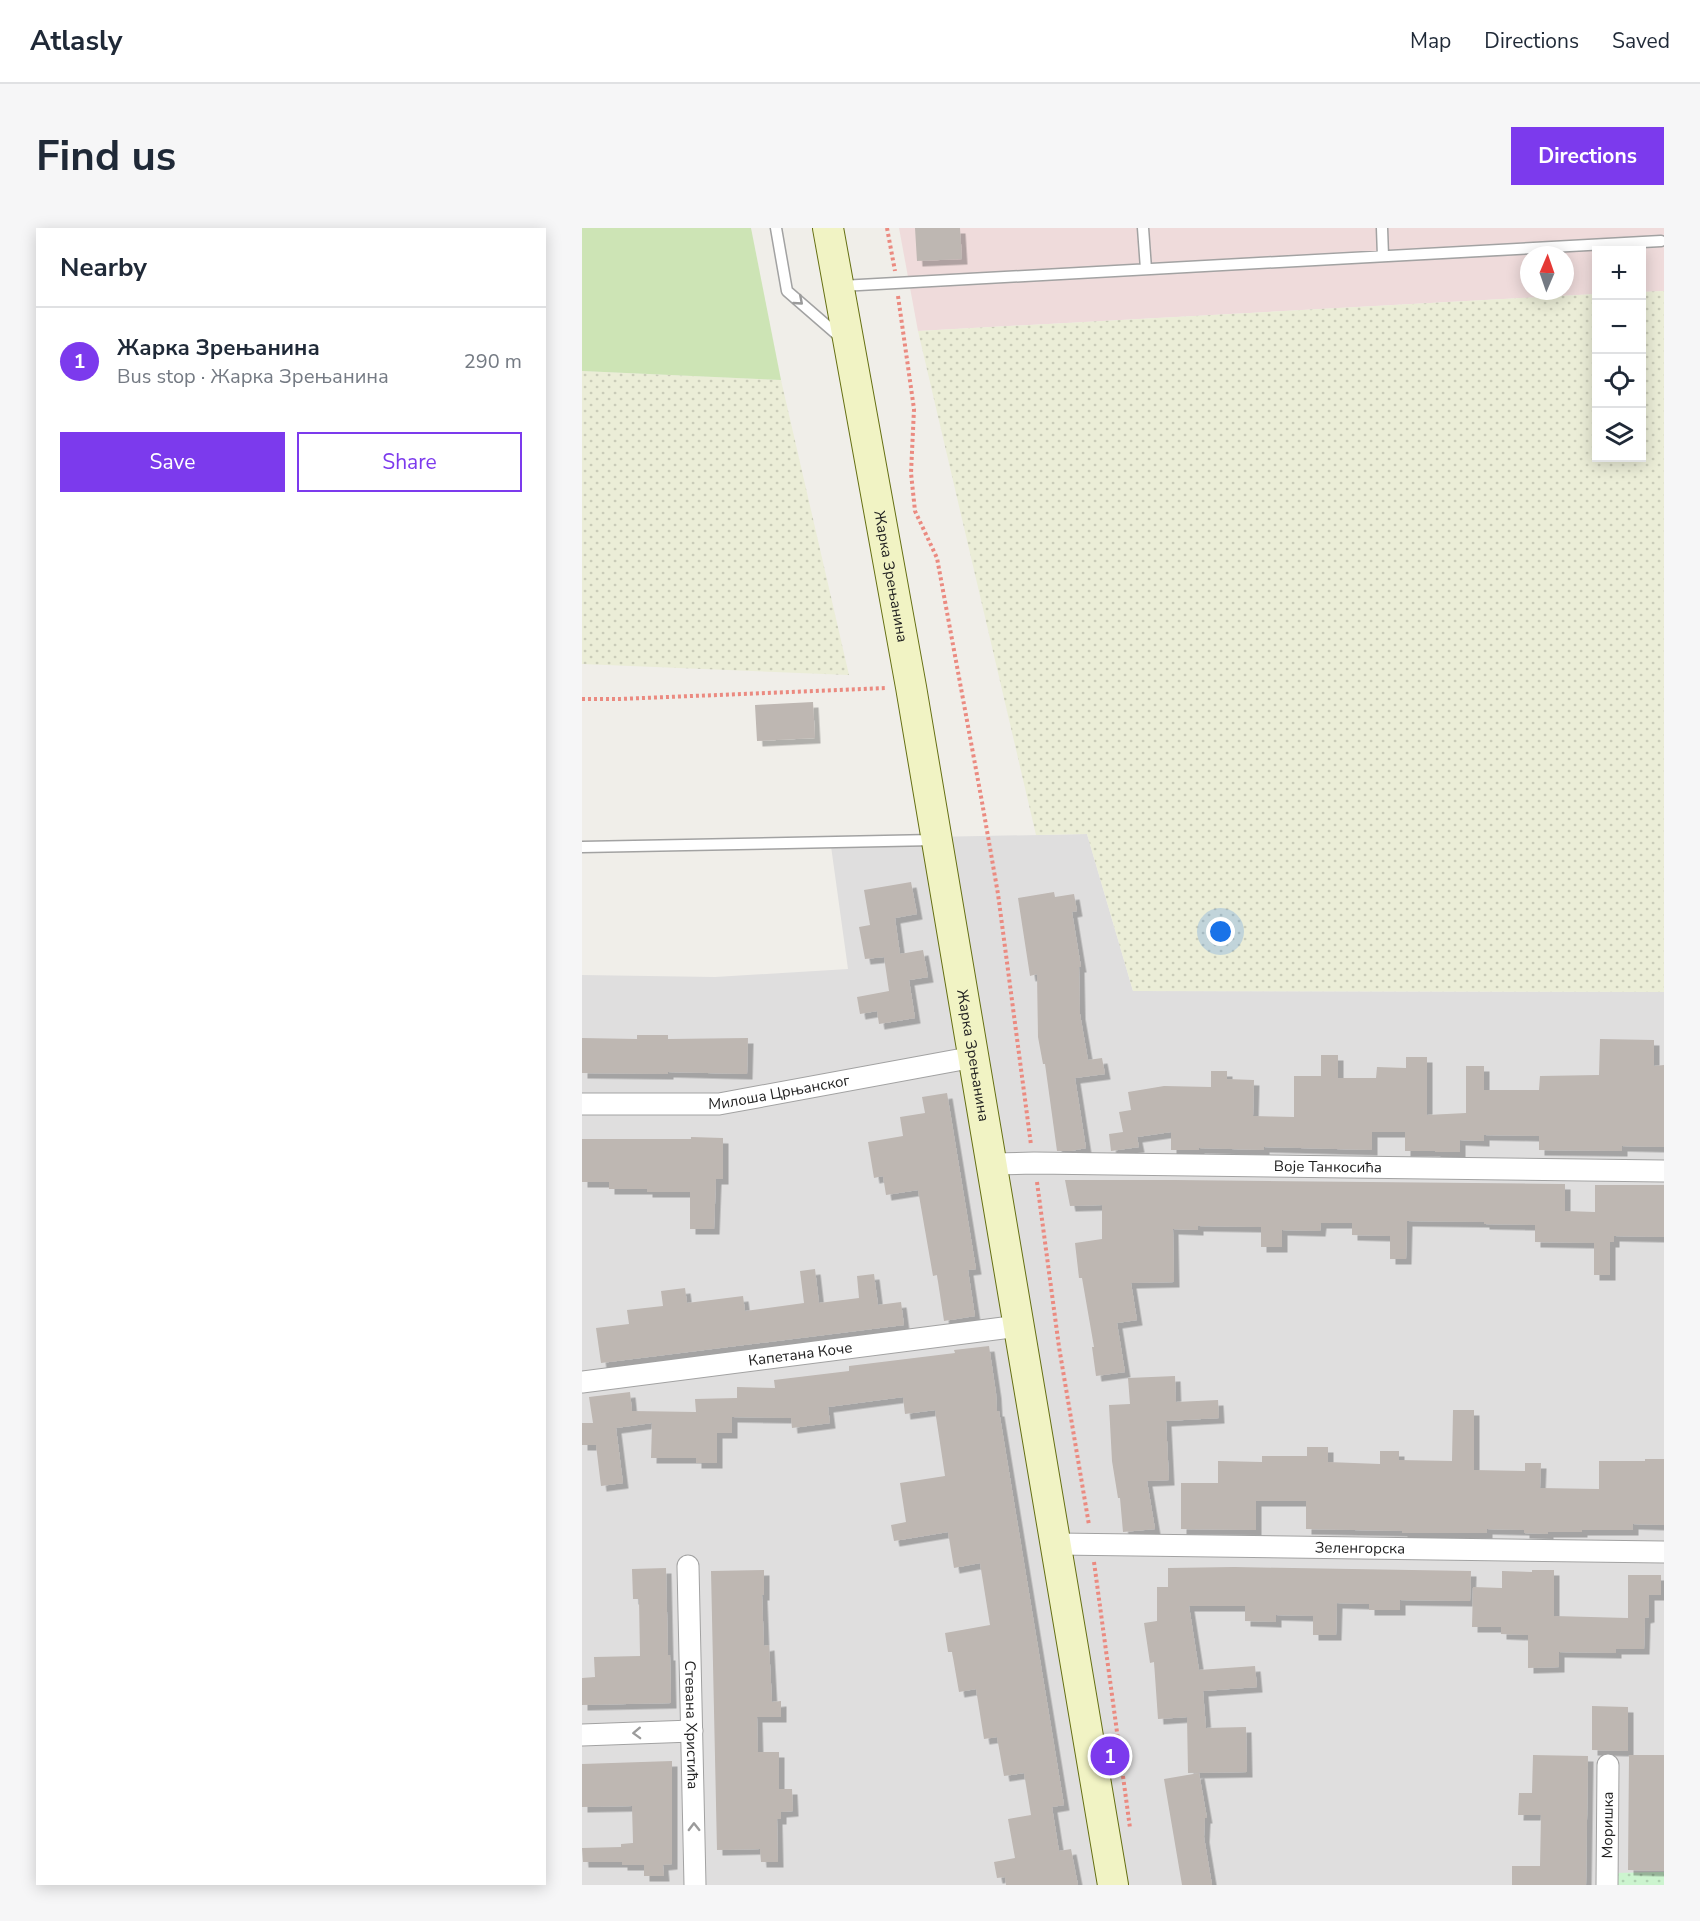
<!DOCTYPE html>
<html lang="en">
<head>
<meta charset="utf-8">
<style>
  body { margin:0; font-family:"Nunito Sans",sans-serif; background:#f6f6f7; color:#1f2937 }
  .controls { position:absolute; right:18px; top:18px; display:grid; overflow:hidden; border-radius:0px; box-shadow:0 3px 15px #0003 }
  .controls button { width:54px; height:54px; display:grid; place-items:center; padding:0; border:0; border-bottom:2px solid #e0e1e3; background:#fff; color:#1f2937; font:30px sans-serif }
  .compass { position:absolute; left:938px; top:18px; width:54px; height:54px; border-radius:50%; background:#fff; box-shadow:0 3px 15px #0003; rotate:2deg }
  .you { position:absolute; left:639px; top:704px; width:21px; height:21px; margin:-15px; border:4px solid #fff; border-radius:50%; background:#1a73e8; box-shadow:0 0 0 9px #1a73e833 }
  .badge { display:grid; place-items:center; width:39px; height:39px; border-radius:50%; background:#7c3aed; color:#fff; font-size:20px; font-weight:700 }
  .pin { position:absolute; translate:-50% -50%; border:3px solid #fff; box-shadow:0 2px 6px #0006 }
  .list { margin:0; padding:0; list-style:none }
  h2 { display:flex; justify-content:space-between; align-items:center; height:78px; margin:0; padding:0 24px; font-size:26px }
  h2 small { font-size:20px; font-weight:400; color:#747a83 }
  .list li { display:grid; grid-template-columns:39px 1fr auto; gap:18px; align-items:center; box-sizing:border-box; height:108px; padding:0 24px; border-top:2px solid #e0e1e3 }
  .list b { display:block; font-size:22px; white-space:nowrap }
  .list p { margin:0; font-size:20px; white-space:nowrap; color:#747a83 }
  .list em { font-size:20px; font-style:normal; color:#747a83 }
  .actions { display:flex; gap:12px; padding:18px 24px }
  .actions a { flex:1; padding:14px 0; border:2px solid #7c3aed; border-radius:0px; text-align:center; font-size:21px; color:#7c3aed }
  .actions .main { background:#7c3aed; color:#fff }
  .icon { flex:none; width:33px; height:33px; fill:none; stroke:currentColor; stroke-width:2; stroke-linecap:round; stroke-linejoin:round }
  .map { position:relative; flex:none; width:1082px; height:1657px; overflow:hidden; border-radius:0px }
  header { display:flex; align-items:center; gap:36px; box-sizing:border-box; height:84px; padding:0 30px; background:#fff; border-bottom:2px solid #e0e1e3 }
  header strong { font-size:28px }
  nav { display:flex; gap:33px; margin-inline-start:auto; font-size:21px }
  .intro { display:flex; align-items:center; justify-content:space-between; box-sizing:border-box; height:144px; padding:0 36px }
  h1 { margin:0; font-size:42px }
  .button { padding:15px 27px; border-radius:0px; background:#7c3aed; color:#fff; font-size:21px; font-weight:700 }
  main { display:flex; gap:36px; padding:0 36px }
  aside { flex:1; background:#fff; border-radius:0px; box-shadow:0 3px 15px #0003 }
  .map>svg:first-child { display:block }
  .residential { fill:#dfdede }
  .commercial { fill:#efdbdb; fill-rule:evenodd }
  .farmland { fill:url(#farmland-dots) }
  .grass { fill:#cde4b5 }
  .park { fill:url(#park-dots) }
  .building { fill:#beb7b2; filter:url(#shadow) }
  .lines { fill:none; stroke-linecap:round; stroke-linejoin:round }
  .service-casing { stroke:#a2a2a2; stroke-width:13 }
  .minor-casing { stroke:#a2a2a2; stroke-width:23 }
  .secondary-casing { stroke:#656f12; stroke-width:32 }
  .path { stroke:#eb8a80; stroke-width:4; stroke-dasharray:3 3; stroke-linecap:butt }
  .service { stroke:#fff; stroke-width:10 }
  .minor { stroke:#fff; stroke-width:21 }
  .secondary { stroke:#f1f3c4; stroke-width:30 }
  .oneway { stroke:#9b9b9b }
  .labels { text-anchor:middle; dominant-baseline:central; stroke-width:4.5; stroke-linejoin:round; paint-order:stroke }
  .street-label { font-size:15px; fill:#212121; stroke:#fff }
</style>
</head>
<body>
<header>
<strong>Atlasly</strong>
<nav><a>Map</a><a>Directions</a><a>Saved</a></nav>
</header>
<div class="intro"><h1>Find us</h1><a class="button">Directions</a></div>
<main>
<aside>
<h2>Nearby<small></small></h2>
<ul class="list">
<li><span class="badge">1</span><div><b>Жарка Зрењанина</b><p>Bus stop · Жарка Зрењанина</p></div><em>290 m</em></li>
</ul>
<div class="actions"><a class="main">Save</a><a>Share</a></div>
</aside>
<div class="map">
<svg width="1082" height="1657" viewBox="0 0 1082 1657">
  <defs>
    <pattern id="farmland-dots" width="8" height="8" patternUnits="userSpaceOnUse" patternTransform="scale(1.5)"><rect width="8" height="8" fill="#ebedd7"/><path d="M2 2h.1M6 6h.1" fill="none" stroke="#c9cbb8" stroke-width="1.8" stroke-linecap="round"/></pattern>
    <pattern id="park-dots" width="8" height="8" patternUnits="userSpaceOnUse" patternTransform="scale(1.5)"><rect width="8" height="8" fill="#ccf4cf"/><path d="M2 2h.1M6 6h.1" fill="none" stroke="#afd1b1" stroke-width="1.8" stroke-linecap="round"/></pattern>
    <filter id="shadow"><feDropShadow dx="5.5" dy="5.5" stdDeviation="0" flood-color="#0004"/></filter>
  </defs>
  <rect width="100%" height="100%" fill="#f0eee9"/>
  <path class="residential" d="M 505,606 L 551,763 L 1082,764 L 1082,1657 L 0,1657 L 0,747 L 133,749 L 266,741 L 248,611 Z"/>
  <path class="commercial" d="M 317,0 L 1082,0 L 1082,63 L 1060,64 L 1060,22 L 1014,22 L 1014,66 L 336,103 ZM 947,27 L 983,27 L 983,63 L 947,63 Z"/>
  <path class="farmland" d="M 1082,63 L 1082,764 L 551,763 L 505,606 L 454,607 L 336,103 L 1014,66 L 1014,230 L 1060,230 L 1060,64 Z
    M 0,143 L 199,152 L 267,447 L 0,436 Z"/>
  <path class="grass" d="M 0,0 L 169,0 L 199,152 L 0,143 Z"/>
  <path class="park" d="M 1082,1644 L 1082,1657 L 1031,1657 L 1031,1645 Z"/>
  <path class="building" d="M 333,0 L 378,0 L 380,31 L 335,33 Z
    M 231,474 L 233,510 L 175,513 L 173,477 Z
    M 329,654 L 335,686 L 313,690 L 318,726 L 341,722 L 346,749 L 327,752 L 333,790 L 297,796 L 295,783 L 278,786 L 275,769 L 307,763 L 302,729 L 283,731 L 277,699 L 288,697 L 282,662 Z
    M 472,664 L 473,669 L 492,666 L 495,683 L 490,684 L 499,739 L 497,739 L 498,786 L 506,832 L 520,830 L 523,846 L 493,850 L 504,920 L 489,923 L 475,923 L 463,836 L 461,836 L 456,809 L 455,746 L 448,748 L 436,670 Z
    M 55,807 L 86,807 L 86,811 L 166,810 L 165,846 L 86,844 L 86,846 L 0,845 L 0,810 L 55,811 Z
    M 1018,811 L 1072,812 L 1072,838 L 1082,837 L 1082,919 L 1040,918 L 1040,923 L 957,922 L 957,908 L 902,907 L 902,913 L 878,912 L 878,924 L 853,924 L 853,923 L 823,923 L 823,904 L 790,904 L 790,922 L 682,919 L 682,922 L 617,920 L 617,922 L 589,922 L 589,904 L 555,909 L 557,919 L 529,923 L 527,906 L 541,904 L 537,884 L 549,882 L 546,864 L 582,858 L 629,859 L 629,843 L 645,843 L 645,851 L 672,852 L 671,888 L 712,889 L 712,848 L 739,848 L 739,827 L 756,827 L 756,850 L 794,850 L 795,839 L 824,840 L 824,829 L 845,829 L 845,887 L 884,885 L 884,838 L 902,838 L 902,862 L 957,862 L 958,848 L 1017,847 Z
    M 365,865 L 394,1041 L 386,1042 L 393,1088 L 362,1093 L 355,1047 L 351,1048 L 336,962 L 304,967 L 301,948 L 292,950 L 286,914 L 321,908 L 318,889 L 343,885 L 340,869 Z
    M 109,909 L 141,910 L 141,951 L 134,951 L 132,1001 L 108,1001 L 108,964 L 65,964 L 65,961 L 27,961 L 27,954 L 0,954 L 0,911 L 109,911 Z
    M 483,952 L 592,952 L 983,956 L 983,983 L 1013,984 L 1013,957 L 1082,957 L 1082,1009 L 1032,1008 L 1032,1014 L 1028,1014 L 1028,1047 L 1012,1047 L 1012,1015 L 953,1014 L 953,997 L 902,996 L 902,994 L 825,993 L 824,1031 L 808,1031 L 808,1008 L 770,1007 L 770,995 L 739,995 L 738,1003 L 700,1002 L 700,1019 L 679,1019 L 679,999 L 616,998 L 616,1002 L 591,1001 L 592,1054 L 549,1055 L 555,1092 L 535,1095 L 543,1144 L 514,1148 L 510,1119 L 512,1119 L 500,1050 L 497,1050 L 493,1015 L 520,1011 L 520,977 L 488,978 Z
    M 233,1041 L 237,1075 L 277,1070 L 275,1048 L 292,1046 L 296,1077 L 319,1074 L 322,1097 L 19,1135 L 14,1100 L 47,1096 L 45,1082 L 81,1078 L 79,1063 L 103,1060 L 105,1075 L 161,1068 L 163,1083 L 222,1075 L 218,1043 Z
    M 407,1118 L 414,1165 L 415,1183 L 417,1183 L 482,1577 L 470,1579 L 477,1623 L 489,1621 L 496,1657 L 424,1657 L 423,1649 L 415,1650 L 412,1634 L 433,1630 L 426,1591 L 449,1587 L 442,1545 L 422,1548 L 415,1509 L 402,1511 L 394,1461 L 377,1464 L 370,1424 L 366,1424 L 363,1405 L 408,1397 L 398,1335 L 372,1340 L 366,1304 L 312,1313 L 309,1297 L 324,1294 L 318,1255 L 363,1248 L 353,1182 L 323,1186 L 321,1169 L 246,1179 L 248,1195 L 210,1200 L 209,1190 L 150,1189 L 150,1205 L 135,1205 L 135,1235 L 114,1235 L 114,1230 L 69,1230 L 70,1195 L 34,1200 L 41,1255 L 19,1258 L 14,1217 L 0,1217 L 0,1195 L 11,1195 L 7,1169 L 48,1164 L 50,1183 L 114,1184 L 113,1171 L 155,1170 L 155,1159 L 193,1160 L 192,1152 L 267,1143 L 267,1138 L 373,1125 L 372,1122 Z
    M 593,1148 L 594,1174 L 636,1172 L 637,1190 L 584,1193 L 587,1252 L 565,1253 L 573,1301 L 541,1304 L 538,1270 L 536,1270 L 530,1233 L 527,1177 L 548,1176 L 546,1150 Z
    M 871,1182 L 892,1182 L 892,1242 L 943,1243 L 943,1235 L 959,1235 L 958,1260 L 1017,1261 L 1017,1233 L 1063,1233 L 1063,1231 L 1082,1231 L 1082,1297 L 1051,1296 L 1051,1302 L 1000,1302 L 1000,1304 L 966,1304 L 966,1306 L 942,1305 L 942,1302 L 905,1301 L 905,1305 L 820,1305 L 820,1303 L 724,1301 L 724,1273 L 674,1273 L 674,1302 L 599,1301 L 599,1255 L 636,1255 L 636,1233 L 680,1234 L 680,1228 L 725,1228 L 725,1219 L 746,1219 L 746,1234 L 798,1236 L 798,1223 L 817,1223 L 817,1232 L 870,1233 Z
    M 652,1339 L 889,1343 L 888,1373 L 818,1372 L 818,1382 L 787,1382 L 787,1376 L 755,1375 L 754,1407 L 731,1407 L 731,1388 L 694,1387 L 694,1394 L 663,1393 L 663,1378 L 607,1378 L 617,1442 L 673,1438 L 675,1459 L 621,1463 L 624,1500 L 664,1499 L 665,1544 L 606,1545 L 605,1489 L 576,1491 L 572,1434 L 568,1435 L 562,1395 L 575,1393 L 575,1359 L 586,1359 L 586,1340 Z
    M 84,1340 L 86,1427 L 88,1427 L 89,1475 L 0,1477 L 0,1450 L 13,1449 L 12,1429 L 58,1428 L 57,1371 L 51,1371 L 50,1341 Z
    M 182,1342 L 182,1367 L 180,1367 L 182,1418 L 187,1417 L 190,1474 L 199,1473 L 199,1489 L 175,1489 L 176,1524 L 197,1524 L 197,1561 L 210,1561 L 211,1583 L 199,1584 L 199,1591 L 195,1591 L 196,1634 L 179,1634 L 178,1621 L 135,1622 L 129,1343 Z
    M 950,1342 L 972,1342 L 972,1388 L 1046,1390 L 1046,1347 L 1079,1347 L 1079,1367 L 1067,1367 L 1067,1389 L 1063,1390 L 1062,1421 L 1034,1421 L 1034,1425 L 977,1424 L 977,1439 L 946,1440 L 946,1407 L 919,1406 L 919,1399 L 890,1399 L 891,1359 L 920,1360 L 920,1343 L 950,1344 Z
    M 1010,1478 L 1046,1479 L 1046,1523 L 1010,1522 Z
    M 951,1527 L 1006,1528 L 1004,1657 L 930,1657 L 930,1638 L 958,1638 L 959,1587 L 936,1587 L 937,1565 L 950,1565 Z
    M 1047,1527 L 1082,1527 L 1082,1643 L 1046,1642 Z
    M 90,1533 L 90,1636 L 81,1637 L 82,1648 L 62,1648 L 62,1637 L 40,1637 L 40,1634 L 1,1634 L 0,1620 L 39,1619 L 39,1616 L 51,1615 L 50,1578 L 0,1579 L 0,1536 Z
    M 617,1545 L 625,1590 L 623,1590 L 622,1609 L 630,1657 L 600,1657 L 582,1551 Z"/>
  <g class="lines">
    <g class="service-casing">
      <path id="service" d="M 194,0 L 205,63 L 258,109
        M 561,0 L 564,41
        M 800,0 L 801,28
        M 259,58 L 1079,13
        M 0,619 L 352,612"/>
    </g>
    <g class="minor-casing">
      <g id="minor">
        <path id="s1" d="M 0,876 L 137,876 L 392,829"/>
        <path id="s2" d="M 410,936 L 452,935 L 1082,943"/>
        <path id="s3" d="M 0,1154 L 437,1098"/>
        <path id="s4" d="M 475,1316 L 1082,1324"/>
        <path id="s5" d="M 106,1338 L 113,1657"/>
        <path d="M 0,1507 L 110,1503"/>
        <path id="s6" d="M 1025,1657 L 1026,1537"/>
      </g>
    </g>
    <g class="secondary-casing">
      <g id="secondary">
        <path id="s7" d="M 246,0 L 329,459 L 531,1657"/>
      </g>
    </g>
    <path class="path" d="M 305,0 L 313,43
      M 316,68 L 332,181 L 329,245 L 333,283 L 355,330 L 400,574 L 416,666 L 449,917
      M 0,471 L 38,471 L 305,460
      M 455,954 L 477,1119 L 507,1297
      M 512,1334 L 548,1600"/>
    <use href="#service" class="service"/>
    <use href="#minor" class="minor"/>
    <use href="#secondary" class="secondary"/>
  </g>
  <defs><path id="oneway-chevron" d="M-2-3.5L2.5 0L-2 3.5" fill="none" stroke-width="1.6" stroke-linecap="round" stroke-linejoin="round" transform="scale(1.5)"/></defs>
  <g class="oneway">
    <use href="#oneway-chevron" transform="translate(217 73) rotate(41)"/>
    <use href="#oneway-chevron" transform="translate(55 1505) rotate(178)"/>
    <use href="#oneway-chevron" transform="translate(112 1599) rotate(-91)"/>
  </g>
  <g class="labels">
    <g class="street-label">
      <text stroke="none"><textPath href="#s7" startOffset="354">Жарка Зрењанина</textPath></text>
      <text stroke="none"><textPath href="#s7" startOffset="840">Жарка Зрењанина</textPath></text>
      <text stroke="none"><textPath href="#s1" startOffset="198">Милоша Црњанског</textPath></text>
      <text stroke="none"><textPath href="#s2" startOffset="336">Воје Танкосића</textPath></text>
      <text stroke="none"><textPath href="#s3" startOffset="220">Капетана Коче</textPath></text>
      <text stroke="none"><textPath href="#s4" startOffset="303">Зеленгорска</textPath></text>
      <text stroke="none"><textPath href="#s5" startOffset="159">Стевана Христића</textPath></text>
      <text stroke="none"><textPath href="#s6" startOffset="60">Моришка</textPath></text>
    </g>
  </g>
</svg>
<div class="controls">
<button>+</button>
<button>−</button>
<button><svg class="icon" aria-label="locate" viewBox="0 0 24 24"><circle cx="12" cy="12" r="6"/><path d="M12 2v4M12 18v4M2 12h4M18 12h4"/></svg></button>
<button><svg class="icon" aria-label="layers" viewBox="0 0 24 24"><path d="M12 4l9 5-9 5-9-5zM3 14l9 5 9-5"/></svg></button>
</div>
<svg class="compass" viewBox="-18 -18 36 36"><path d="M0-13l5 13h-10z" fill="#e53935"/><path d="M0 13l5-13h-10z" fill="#747a83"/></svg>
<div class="you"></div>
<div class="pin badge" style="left:528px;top:1528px">1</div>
</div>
</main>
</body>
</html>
